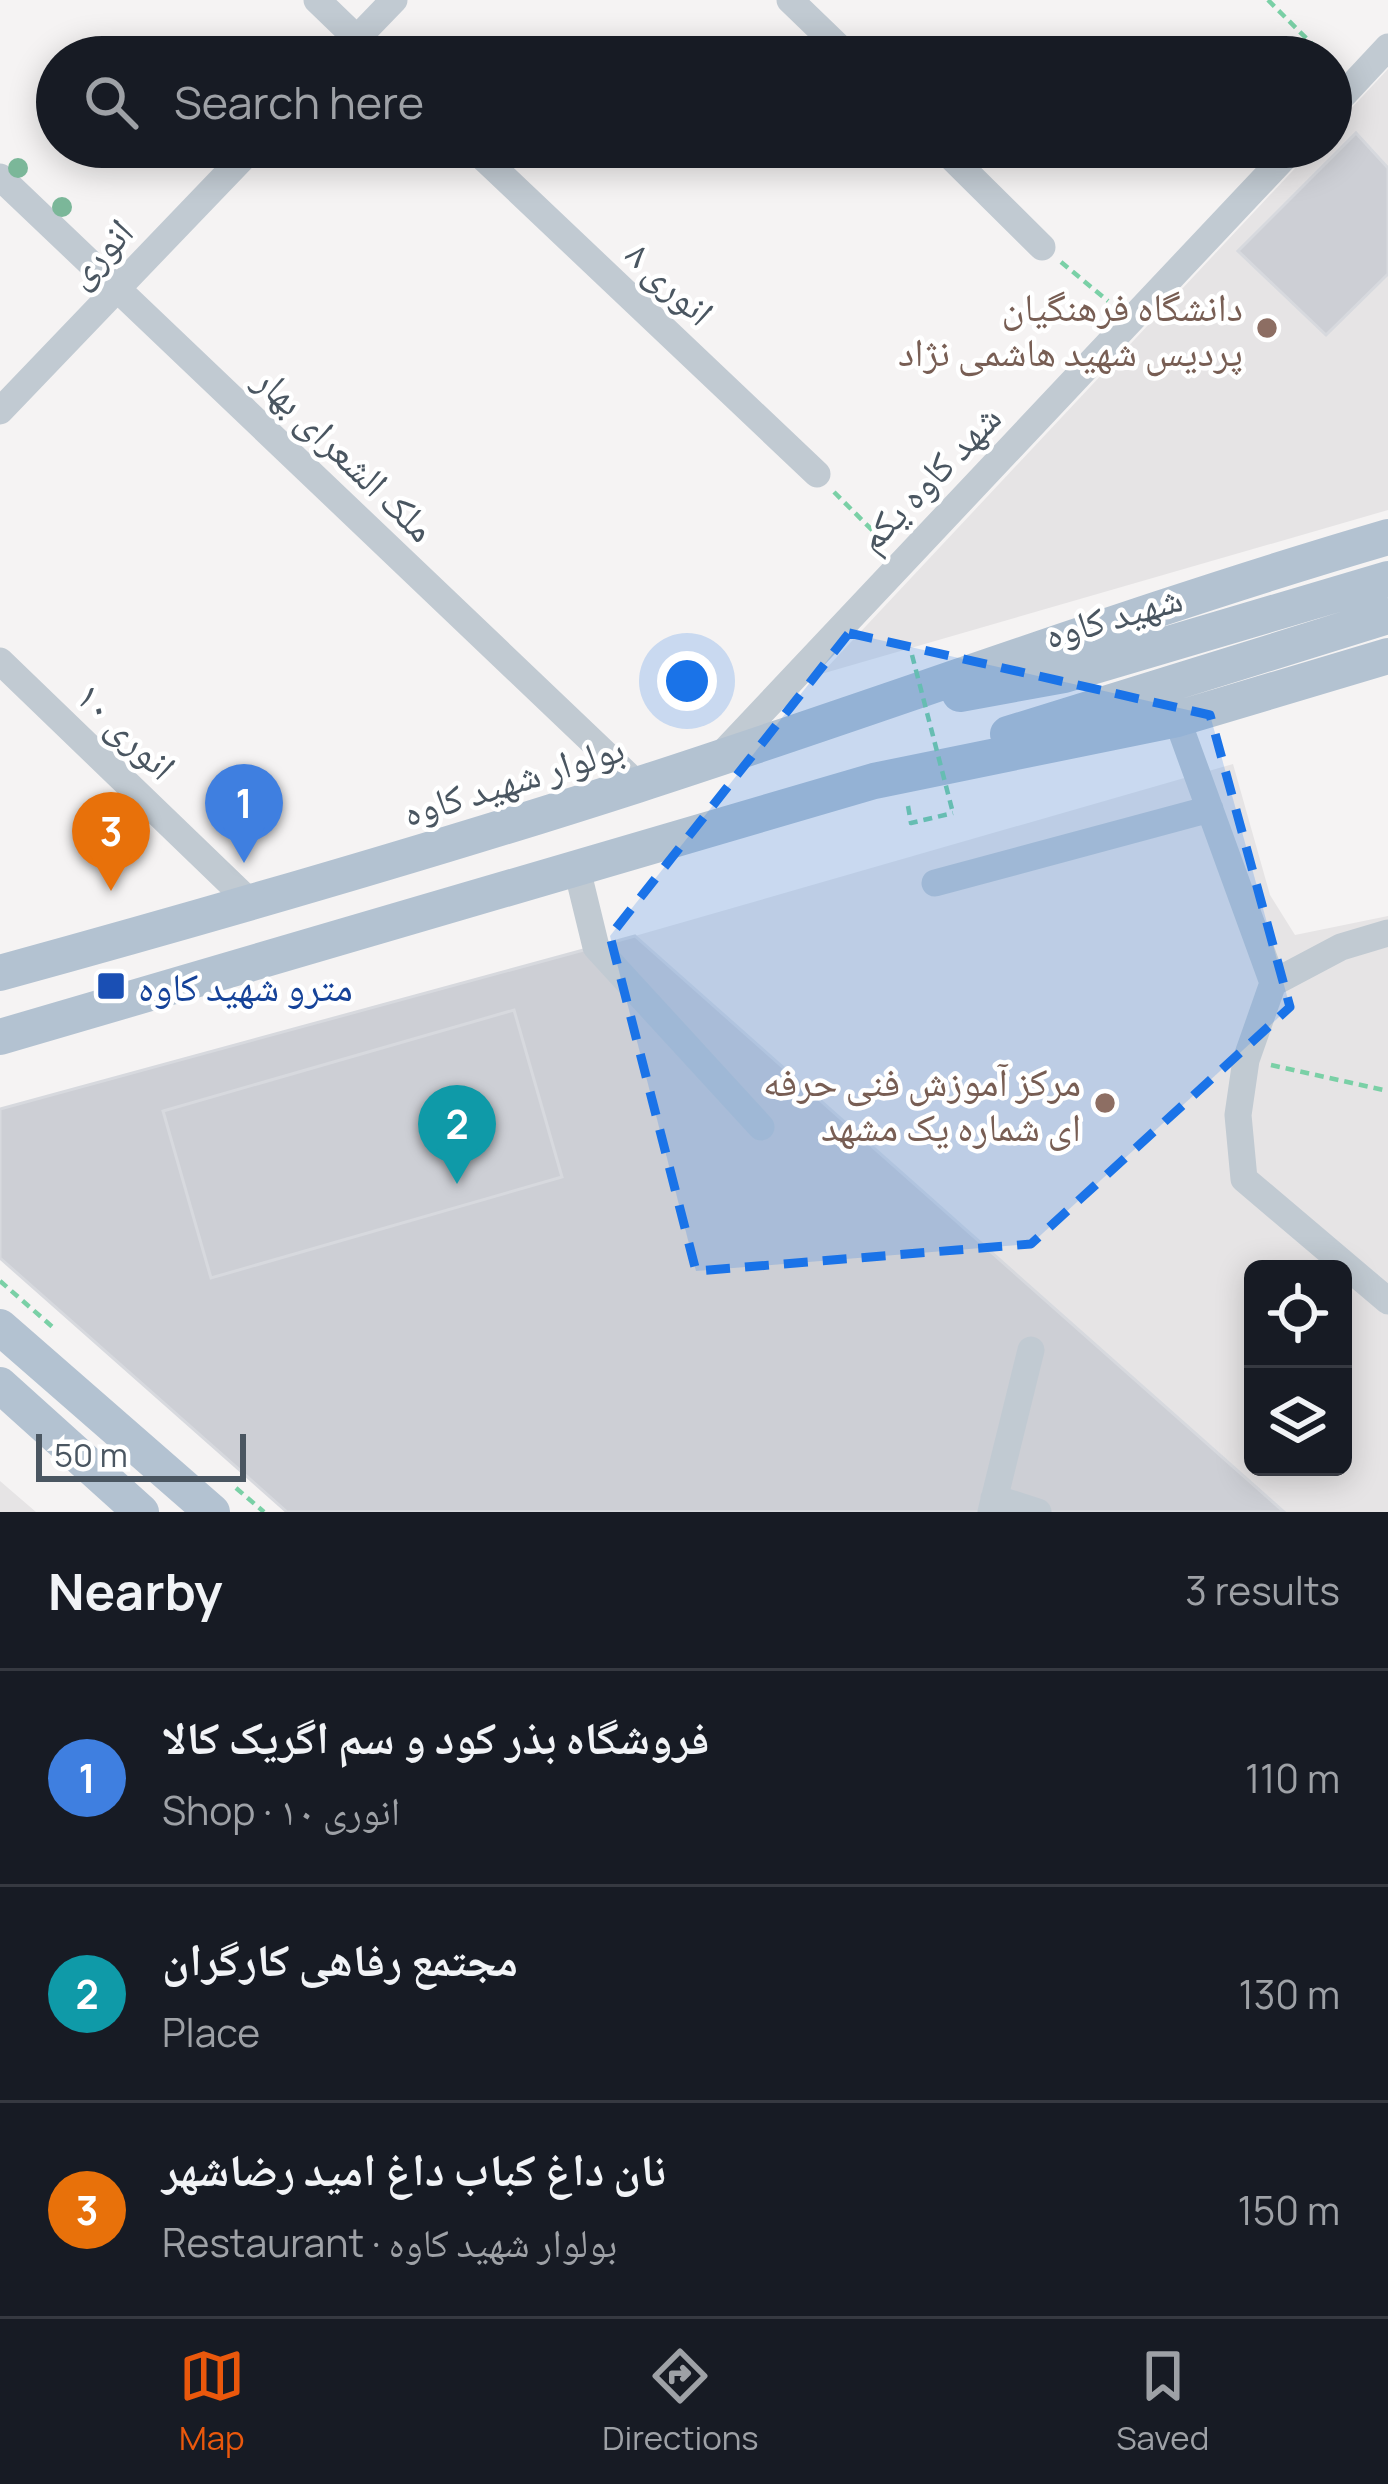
<!DOCTYPE html>
<html lang="en">
<head>
<meta charset="utf-8">
<style>
  body { margin:0; font-family:Manrope,"Noto Naskh Arabic",sans-serif; background:#242831; color:#f1f3f6 }
  .controls { position:absolute; right:36px; bottom:36px; display:grid; overflow:hidden; border-radius:18px; box-shadow:0 6px 30px #0003 }
  .controls button { width:108px; height:108px; display:grid; place-items:center; padding:0; border:0; border-bottom:3px solid #363941; background:#171b24; color:#f1f3f6; font:60px sans-serif }
  .scale { position:absolute; left:36px; bottom:30px; width:210px; box-sizing:border-box; padding-left:12px; border:6px solid #4a5661; border-top:0; font-size:33px; line-height:42px; white-space:nowrap; color:#4a5661; -webkit-text-stroke:9px #fff; paint-order:stroke }
  .you { position:absolute; left:687px; top:681px; width:42px; height:42px; margin:-30px; border:9px solid #fff; border-radius:50%; background:#1a73e8; box-shadow:0 0 0 18px #1a73e833 }
  .badge { display:grid; place-items:center; width:78px; height:78px; border-radius:50%; background:#ea580c; color:#fff; font-size:39px; font-weight:700 }
  .pin { position:absolute; translate:-50% -99px; filter:drop-shadow(0 3px 6px #0008) }
  .pin::after { content:''; position:absolute; top:63px; width:42px; height:36px; background:inherit; clip-path:polygon(0 0,100% 0,50% 100%) }
  .list { margin:0; padding:0; list-style:none }
  h2 { display:flex; justify-content:space-between; align-items:center; height:156px; margin:0; padding:0 48px; font-size:51px }
  h2 small { font-size:39px; font-weight:400; color:#9ea1a6 }
  .list li { display:grid; grid-template-columns:78px 1fr auto; gap:36px; align-items:center; box-sizing:border-box; height:216px; padding:0 48px; border-top:3px solid #363941 }
  .list b { display:block; font-size:45px; white-space:nowrap }
  .list p { margin:0; font-size:39px; white-space:nowrap; color:#9ea1a6 }
  .list em { font-size:39px; font-style:normal; color:#9ea1a6 }
  .icon { flex:none; width:66px; height:66px; fill:none; stroke:currentColor; stroke-width:2; stroke-linecap:round; stroke-linejoin:round }
  .map { position:relative; flex:none; width:1388px; height:1512px; overflow:hidden }
  .search { position:absolute; background:#171b24; box-shadow:0 6px 30px #0003; left:36px; right:36px; top:36px; height:132px; display:flex; align-items:center; gap:30px; box-sizing:border-box; padding:0 42px; border-radius:66px; color:#9ea1a6; font-size:45px }
  .sheet { height:804px; background:#171b24 }
  nav { display:flex; justify-content:space-around; align-items:center; box-sizing:border-box; height:168px; border-top:3px solid #363941; background:#171b24; font-size:33px; color:#9ea1a6 }
  nav a { display:grid; justify-items:center; gap:6px }
  nav .on { color:#ea580c }
  .map>svg:first-child { display:block }
  .education { fill:#e6e4e5; fill-rule:evenodd }
  .building { fill:#cdcfd5; stroke:#d7d9de; stroke-width:3 }
  .lines { fill:none; stroke-linecap:round; stroke-linejoin:round }
  .path { stroke:#7ad0a6; stroke-width:4.5; stroke-dasharray:9 6; stroke-linecap:butt }
  .minor { stroke:#c1cad2; stroke-width:27 }
  .major { stroke:#b3c2d1; stroke-width:36 }
  .path-bridge { stroke:#7ad0a6; stroke-width:4.5; stroke-dasharray:9 6; stroke-linecap:butt }
  .tree { fill:#7bb799 }
  .marked { fill:#1a73e8; fill-opacity:0.2; stroke:#1a73e8; stroke-width:9; stroke-dasharray:24 15; stroke-linejoin:round }
  .education-dot { fill:#8d6e63; stroke:#fff; stroke-width:4.5 }
  .transit-dot { fill:#1a4fb4; stroke:#fff; stroke-width:4.5 }
  .labels { text-anchor:middle; dominant-baseline:central; stroke-width:9; stroke-linejoin:round; paint-order:stroke }
  .street-label { font-size:39px; fill:#4a5661; stroke:#fff }
  .education-label { font-size:39px; fill:#785e54; stroke:#fff; text-anchor:end }
  .transit-label { font-size:39px; fill:#164399; stroke:#fff; text-anchor:start }
</style>
</head>
<body>
<div class="map">
<svg width="1388" height="1512" viewBox="0 0 1388 1512">
  <rect width="100%" height="100%" fill="#f5f3f3"/>
  <path class="education" d="M 1388,69 L 1388,510 L 821,674 L 1315,147 L 1331,147 L 1331,130 Z
    M 1233,764 L 1270,895 L 1295,935 L 1388,916 L 1388,1512 L 1284,1512 L 635,936 ZM 1253,1269 L 1343,1269 L 1343,1467 L 1253,1467 Z
    M 0,1481 L 36,1512 L 0,1512 Z"/>
  <path class="building" d="M 1356,133 L 1388,168 L 1388,274 L 1326,335 L 1238,251 Z
    M 635,936 L 1284,1512 L 287,1512 L 0,1258 L 0,1109 Z
    M 514,1010 L 562,1177 L 211,1278 L 163,1111 Z"/>
  <g class="lines">
    <path class="path" d="M 1268,0 L 1325,57
      M 1061,262 L 1108,301
      M 834,492 L 885,543
      M 908,806 L 911,823 L 953,813
      M 1271,1065 L 1388,1091
      M 0,1281 L 56,1330
      M 236,1488 L 264,1512"/>
    <path class="minor" d="M 317,0 L 376,57
      M 790,0 L 849,57
      M 339,57 L 394,0
      M 1331,108 L 1388,47
      M 472,147 L 817,474
      M 941,147 L 1042,247
      M 0,177 L 638,785
      M 0,411 L 253,147
      M 0,661 L 252,904
      M 1177,719 L 1273,983 L 1246,1060 L 1238,1115 L 1244,1179 L 1388,1301
      M 721,755 L 1294,147
      M 576,865 L 596,947 L 761,1127
      M 935,883 L 1210,809
      M 1273,983 L 1341,947 L 1388,933
      M 994,1498 L 1038,1512
      M 991,1512 L 1031,1350"/>
    <path class="major" d="M 960,694 L 1064,675 L 1388,579
      M 1008,734 L 1388,616
      M 0,973 C 214,914 426,853 637,785 C 888,704 1135,611 1388,537
      M 0,1037 L 874,781 L 1177,719 L 1388,656
      M 0,1327 L 212,1512
      M 0,1385 L 141,1512"/>
    <path class="path-bridge" d="M 912,655 L 953,813"/>
  </g>
  <g class="tree">
    <circle cx="18" cy="168" r="10"/>
    <circle cx="62" cy="207" r="10"/>
  </g>
  <path class="marked" d="M 849,633 L 1210,715 L 1290,1007 L 1031,1244 L 696,1271 L 610,936 Z"/>
  <g class="education-dot">
    <circle cx="1267" cy="328" r="12"/>
    <circle cx="1105" cy="1103" r="12"/>
  </g>
  <rect class="transit-dot" x="96" y="971" width="30" height="30" rx="6"/>
  <g class="labels">
    <g class="street-label">
      <text transform="translate(98 252) rotate(-46)">انوری</text>
      <text transform="translate(671 282) rotate(43)">انوری ۸</text>
      <text transform="translate(346 453) rotate(44)">ملک الشعرای بهار</text>
      <text transform="translate(928 477) rotate(-46)">شهد کاوه یکم</text>
      <text transform="translate(1113 615) rotate(-16)">شهید کاوه</text>
      <text transform="translate(127 730) rotate(44)">انوری ۱۰</text>
      <text transform="translate(513 779) rotate(-17)">بولوار شهید کاوه</text>
    </g>
    <g class="education-label">
      <text x="1243" y="306">دانشگاه فرهنگیان<tspan x="1243" dy="45">پردیس شهید هاشمی نژاد</tspan></text>
      <text x="1081" y="1081">مرکز آموزش فنی حرفه<tspan x="1081" dy="45">ای شماره یک مشهد</tspan></text>
    </g>
    <g class="transit-label">
      <text x="138" y="986">مترو شهید کاوه</text>
    </g>
  </g>
</svg>
<div class="controls">
<button><svg class="icon" aria-label="locate" viewBox="0 0 24 24"><circle cx="12" cy="12" r="6"/><path d="M12 2v4M12 18v4M2 12h4M18 12h4"/></svg></button>
<button><svg class="icon" aria-label="layers" viewBox="0 0 24 24"><path d="M12 4l9 5-9 5-9-5zM3 14l9 5 9-5"/></svg></button>
</div>
<div class="scale">50 m</div>
<div class="you"></div>
<div class="pin badge" style="left:244px;top:863px;background:#3f7fe0">1</div>
<div class="pin badge" style="left:457px;top:1184px;background:#0f9aa8">2</div>
<div class="pin badge" style="left:111px;top:891px;background:#e8710a">3</div>
<div class="search"><svg class="icon" aria-label="search" viewBox="0 0 24 24"><circle cx="10" cy="10" r="6"/><path d="M15 15l6 6"/></svg>Search here</div>
</div>
<section class="sheet">
<h2>Nearby<small>3 results</small></h2>
<ul class="list">
<li><span class="badge" style="background:#3f7fe0">1</span><div><b>فروشگاه بذر کود و سم اگریک کالا</b><p>Shop · انوری ۱۰</p></div><em>110 m</em></li>
<li><span class="badge" style="background:#0f9aa8">2</span><div><b>مجتمع رفاهی کارگران</b><p>Place</p></div><em>130 m</em></li>
<li><span class="badge" style="background:#e8710a">3</span><div><b>نان داغ کباب داغ امید رضاشهر</b><p>Restaurant · بولوار شهید کاوه</p></div><em>150 m</em></li>
</ul>
</section>
<nav>
<a class="on"><svg class="icon" aria-label="map" viewBox="0 0 24 24"><path d="M3 6l6-2 6 2 6-2v14l-6 2-6-2-6 2zM9 4v14M15 6v14"/></svg>Map</a>
<a><svg class="icon" aria-label="directions" viewBox="0 0 24 24"><path d="M12 3l9 9-9 9-9-9zM9 14v-3h6M13 9l2 2-2 2"/></svg>Directions</a>
<a><svg class="icon" aria-label="saved" viewBox="0 0 24 24"><path d="M7 4h10v16l-5-4-5 4z"/></svg>Saved</a>
</nav>
</body>
</html>
